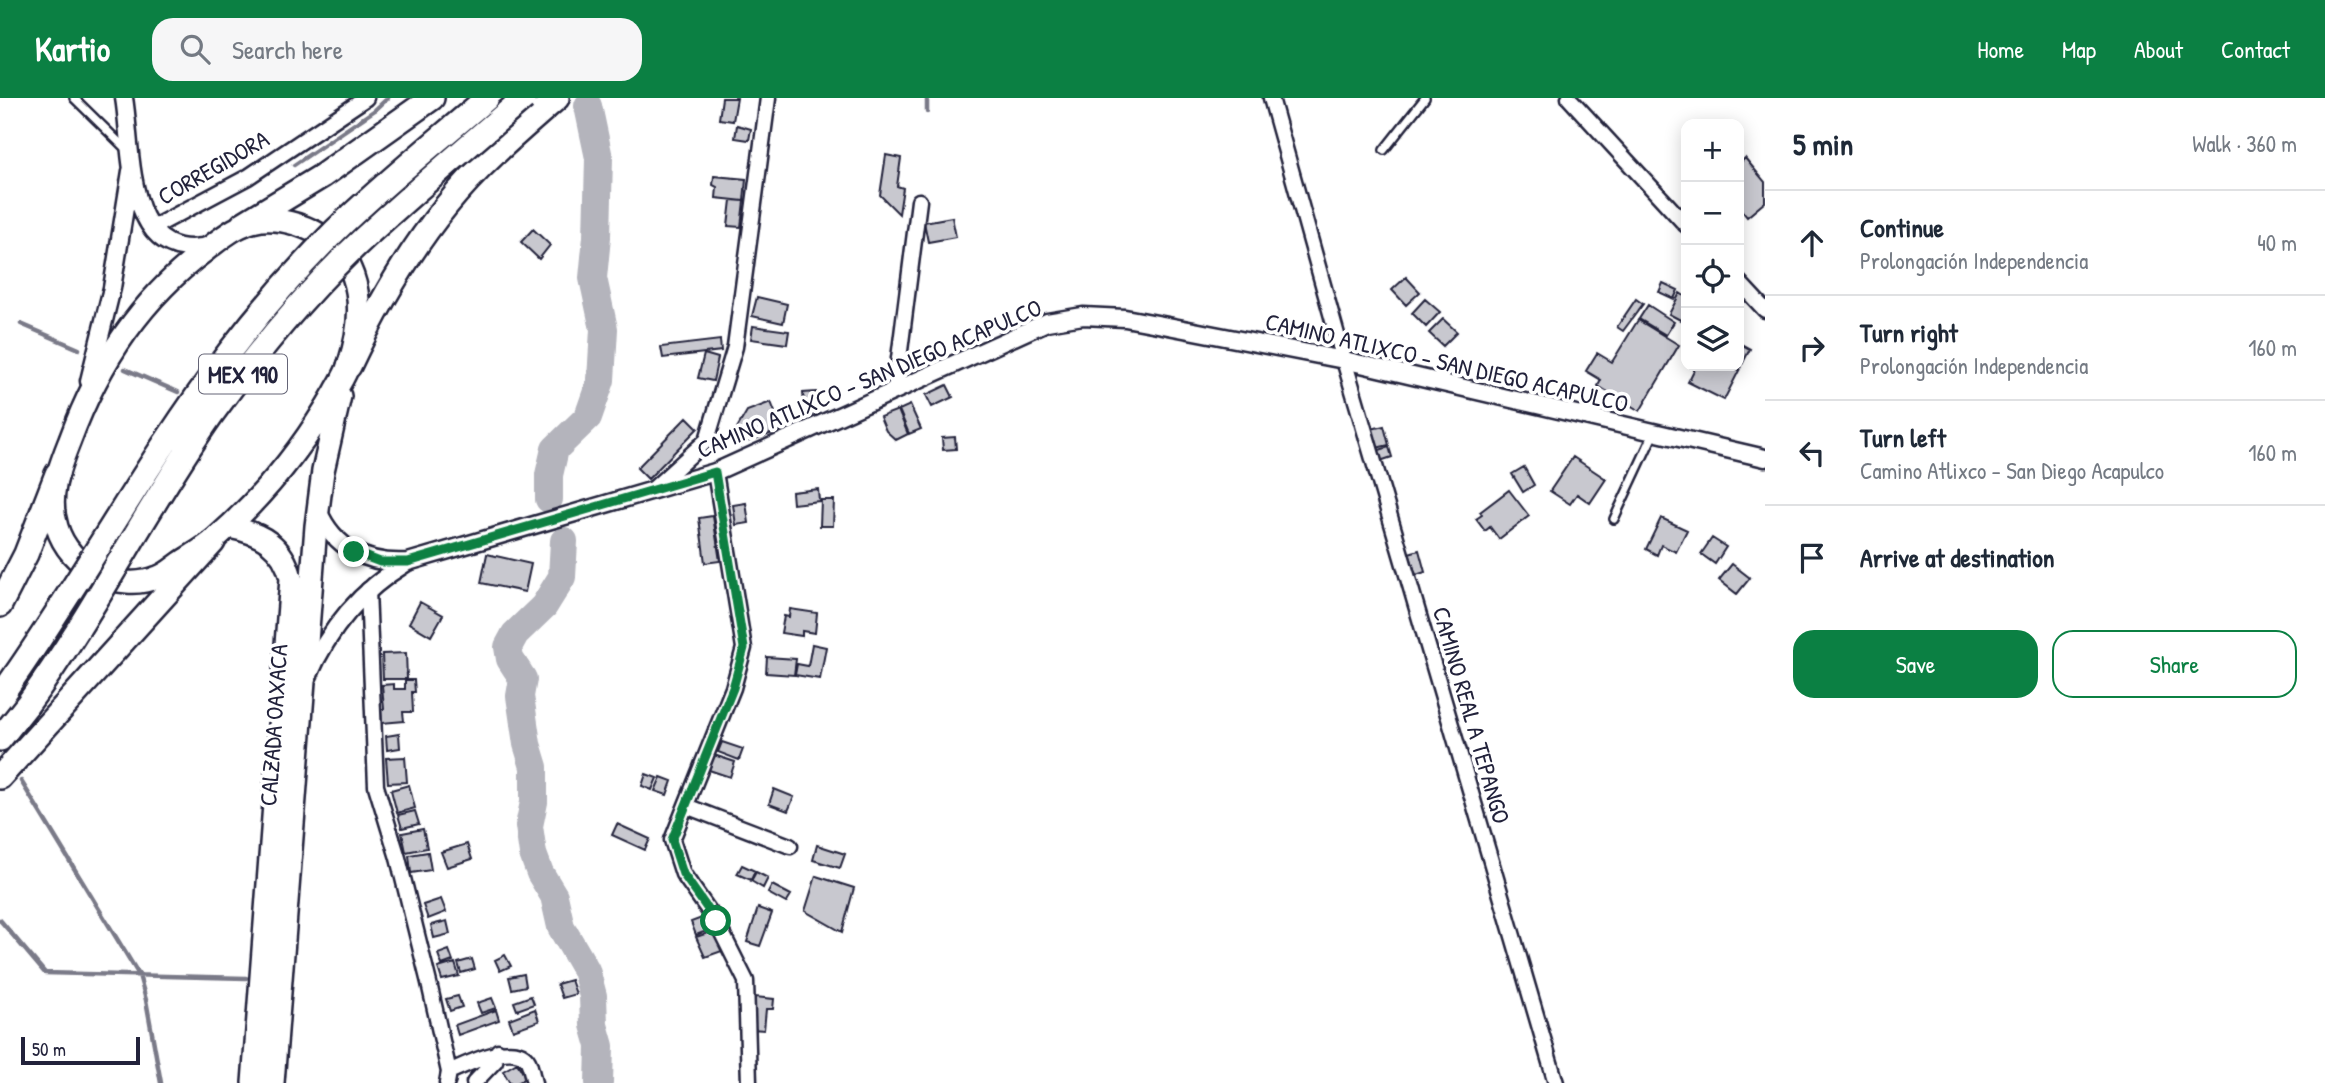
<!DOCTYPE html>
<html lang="en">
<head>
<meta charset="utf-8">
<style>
  body { margin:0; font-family:"Patrick Hand",sans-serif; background:#f6f6f7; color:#1f2937 }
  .controls { position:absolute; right:21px; top:21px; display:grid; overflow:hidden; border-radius:14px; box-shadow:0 4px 18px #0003 }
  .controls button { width:63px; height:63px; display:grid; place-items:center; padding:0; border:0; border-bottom:2px solid #e0e1e3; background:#fff; color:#1f2937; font:35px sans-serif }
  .scale { position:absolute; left:21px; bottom:18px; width:119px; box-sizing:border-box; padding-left:7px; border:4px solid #22223b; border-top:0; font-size:19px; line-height:24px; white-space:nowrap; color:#22223b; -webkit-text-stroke:5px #fff; paint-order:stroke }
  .stop { position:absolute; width:21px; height:21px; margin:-16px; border:5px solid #0b8043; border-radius:50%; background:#fff }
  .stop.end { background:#0b8043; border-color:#fff; box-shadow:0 2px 7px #0008 }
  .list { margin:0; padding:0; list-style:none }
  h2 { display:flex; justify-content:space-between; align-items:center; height:91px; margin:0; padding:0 28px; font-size:30px }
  h2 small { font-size:23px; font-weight:400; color:#747a83 }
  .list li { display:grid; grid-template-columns:46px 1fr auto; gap:21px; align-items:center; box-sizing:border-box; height:105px; padding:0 28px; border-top:2px solid #e0e1e3 }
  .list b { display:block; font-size:26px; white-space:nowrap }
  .list p { margin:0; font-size:23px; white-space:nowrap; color:#747a83 }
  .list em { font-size:23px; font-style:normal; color:#747a83 }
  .actions { display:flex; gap:14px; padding:21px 28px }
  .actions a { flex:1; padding:16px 0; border:2px solid #0b8043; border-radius:21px; text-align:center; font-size:24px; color:#0b8043 }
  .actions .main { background:#0b8043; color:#fff }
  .icon { flex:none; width:38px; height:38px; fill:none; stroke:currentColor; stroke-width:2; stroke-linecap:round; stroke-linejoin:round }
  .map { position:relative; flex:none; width:1765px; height:985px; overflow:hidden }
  header { display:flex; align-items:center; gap:42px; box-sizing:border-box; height:98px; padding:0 35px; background:#0b8043; color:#fff }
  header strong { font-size:33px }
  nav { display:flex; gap:38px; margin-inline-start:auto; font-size:24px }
  .search { width:490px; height:63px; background:#f6f6f7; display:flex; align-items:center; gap:18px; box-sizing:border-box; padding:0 24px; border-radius:21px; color:#747a83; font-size:26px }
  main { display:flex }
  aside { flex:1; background:#fff }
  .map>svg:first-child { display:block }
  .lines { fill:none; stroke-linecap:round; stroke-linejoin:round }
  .stream { stroke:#7a7a88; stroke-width:4.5 }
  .river { stroke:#b4b4bc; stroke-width:28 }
  .building { fill:#c8c8cf; stroke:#22223b; stroke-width:2 }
  .service-casing { stroke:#22223b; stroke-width:12 }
  .minor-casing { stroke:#22223b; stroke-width:19 }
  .tertiary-casing { stroke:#22223b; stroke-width:21 }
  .primary-casing { stroke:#22223b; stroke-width:26 }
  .trunk-casing { stroke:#22223b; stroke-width:28 }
  .service { stroke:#fff; stroke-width:7 }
  .minor { stroke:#fff; stroke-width:14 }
  .tertiary { stroke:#fff; stroke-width:16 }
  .primary { stroke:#fff; stroke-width:21 }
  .trunk { stroke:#fff; stroke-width:23 }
  .trunk-bridge-casing { stroke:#22223b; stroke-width:28; stroke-linecap:butt }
  .trunk-bridge { stroke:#fff; stroke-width:23 }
  .route { stroke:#0b8043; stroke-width:9 }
  .labels { text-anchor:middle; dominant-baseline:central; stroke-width:7; stroke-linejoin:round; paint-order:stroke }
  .shield { fill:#fff; stroke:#646476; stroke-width:2 }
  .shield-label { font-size:23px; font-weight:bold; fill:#22223b }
  .street-label { font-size:24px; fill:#22223b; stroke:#fff }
</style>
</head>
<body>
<header>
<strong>Kartio</strong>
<div class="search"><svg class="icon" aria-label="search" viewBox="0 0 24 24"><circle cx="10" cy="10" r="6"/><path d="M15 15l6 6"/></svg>Search here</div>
<nav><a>Home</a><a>Map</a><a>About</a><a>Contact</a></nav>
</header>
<main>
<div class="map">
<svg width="1765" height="985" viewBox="0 0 1765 985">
  <rect width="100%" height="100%" fill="#fff"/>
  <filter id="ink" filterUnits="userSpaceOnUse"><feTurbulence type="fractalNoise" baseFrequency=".0143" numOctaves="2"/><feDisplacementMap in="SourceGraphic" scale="14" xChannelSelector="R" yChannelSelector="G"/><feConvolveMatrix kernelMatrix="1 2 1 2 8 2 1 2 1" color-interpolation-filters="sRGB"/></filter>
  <g filter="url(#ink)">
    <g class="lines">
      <path class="stream" d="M 927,0 L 927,14
        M 294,67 L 375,12 L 388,0
        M 21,226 L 79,251
        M 125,271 L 178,294
        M 21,683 L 139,877 L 146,902 L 161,985
        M 0,822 L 45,875 L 246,880"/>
      <path class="river" d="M 549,401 L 549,377 L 555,351 L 588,319 L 601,282 L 604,231 L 593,180 L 597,139 L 599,60 L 588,8
        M 564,443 L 562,479 L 544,508 L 515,536 L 508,549 L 510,561 L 523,581 L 520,598 L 527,646 L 534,669 L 534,704 L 529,728 L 533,756 L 540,775 L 554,798 L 561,829 L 586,872 L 593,898 L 594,927 L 600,948 L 599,985"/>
    </g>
    <path class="building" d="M 722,0 L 737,0 L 733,23 L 719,21 Z
      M 737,27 L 751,31 L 749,42 L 735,40 Z
      M 886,57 L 901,60 L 897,88 L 903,90 L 899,116 L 880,97 Z
      M 1745,60 L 1765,84 L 1765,104 L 1747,119 L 1739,109 L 1739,66 Z
      M 714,78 L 746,81 L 744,103 L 716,100 L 717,89 L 713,87 Z
      M 731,102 L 744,103 L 741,129 L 728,128 Z
      M 952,119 L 956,139 L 928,144 L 924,124 Z
      M 533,131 L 550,147 L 539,161 L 521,144 Z
      M 1406,179 L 1420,194 L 1406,207 L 1392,192 Z
      M 1663,185 L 1678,192 L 1674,201 L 1659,194 Z
      M 1680,195 L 1686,199 L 1686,225 L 1669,216 Z
      M 757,199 L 787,206 L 783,225 L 752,218 Z
      M 1425,201 L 1440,214 L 1426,229 L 1412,215 Z
      M 1636,201 L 1643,206 L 1623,233 L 1617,229 Z
      M 1648,207 L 1674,224 L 1666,237 L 1639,221 Z
      M 1443,221 L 1457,234 L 1443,248 L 1429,235 Z
      M 1638,222 L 1679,247 L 1640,313 L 1598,288 L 1601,282 L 1586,273 L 1597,255 L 1612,264 Z
      M 753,228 L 789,233 L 787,246 L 751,241 Z
      M 720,242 L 721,253 L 663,260 L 661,249 Z
      M 1739,245 L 1750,251 L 1724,302 L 1688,284 L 1696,268 L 1739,268 Z
      M 704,256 L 718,260 L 713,283 L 698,280 Z
      M 947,287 L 953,299 L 932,309 L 926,297 Z
      M 816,294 L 818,316 L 805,317 L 803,295 Z
      M 771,304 L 782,332 L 740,346 L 733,337 L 747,313 Z
      M 910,307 L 921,331 L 909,336 L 899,312 Z
      M 898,312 L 908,336 L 896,342 L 886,333 L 880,319 Z
      M 687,319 L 698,330 L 648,381 L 637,370 Z
      M 1384,328 L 1389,347 L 1376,350 L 1371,331 Z
      M 955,339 L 956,351 L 943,352 L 942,340 Z
      M 1389,349 L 1392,359 L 1380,363 L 1376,353 Z
      M 1573,359 L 1606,381 L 1590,405 L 1577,396 L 1570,406 L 1550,393 Z
      M 1524,369 L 1534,387 L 1523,394 L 1512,376 Z
      M 818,391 L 819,403 L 793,406 L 792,394 Z
      M 1509,392 L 1529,418 L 1499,441 L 1490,429 L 1485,433 L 1476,421 L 1482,417 L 1480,414 Z
      M 821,402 L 834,402 L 833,428 L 820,428 Z
      M 746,405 L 749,425 L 736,427 L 733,407 Z
      M 713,418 L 720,463 L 705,465 L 699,420 Z
      M 1661,420 L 1687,432 L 1676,454 L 1661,447 L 1657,457 L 1646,451 Z
      M 1712,440 L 1726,449 L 1715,466 L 1701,456 Z
      M 1419,452 L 1425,474 L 1416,477 L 1409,455 Z
      M 487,456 L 531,466 L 525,494 L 481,485 Z
      M 1732,466 L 1750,480 L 1737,496 L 1719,482 Z
      M 420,504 L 443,517 L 431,538 L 409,525 Z
      M 790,511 L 817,515 L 815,535 L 802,533 L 802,538 L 781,535 L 784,518 L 789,519 Z
      M 812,546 L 826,549 L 820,581 L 795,577 L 797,566 L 808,568 Z
      M 406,555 L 407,581 L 383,581 L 382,556 Z
      M 767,559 L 796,561 L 794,577 L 766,575 Z
      M 405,582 L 414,582 L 415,594 L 412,594 L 413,614 L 403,614 L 404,623 L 382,625 L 381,611 L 384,611 L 382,587 L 394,586 L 394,591 L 405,591 Z
      M 399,636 L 400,650 L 387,652 L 386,638 Z
      M 722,644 L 743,651 L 739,662 L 718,654 Z
      M 714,657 L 735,664 L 730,679 L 709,672 Z
      M 405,659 L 407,684 L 388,685 L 386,660 Z
      M 646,676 L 657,680 L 652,692 L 642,688 Z
      M 661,679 L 672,683 L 667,697 L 655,693 Z
      M 409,687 L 415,710 L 397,715 L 391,692 Z
      M 774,691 L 794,699 L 788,713 L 769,706 Z
      M 415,713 L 419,726 L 402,730 L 398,717 Z
      M 617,726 L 650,741 L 645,752 L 612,737 Z
      M 423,731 L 427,750 L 406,754 L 402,735 Z
      M 467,746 L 472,761 L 447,769 L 441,754 Z
      M 817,747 L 845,756 L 840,770 L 813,762 Z
      M 428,754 L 431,772 L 411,775 L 409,757 Z
      M 742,767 L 755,773 L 751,782 L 737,776 Z
      M 756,774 L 768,780 L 763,790 L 751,783 Z
      M 816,778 L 854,790 L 842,834 L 805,813 Z
      M 772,787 L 791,797 L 786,805 L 768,795 Z
      M 441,801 L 446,814 L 428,821 L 423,807 Z
      M 758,810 L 772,815 L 760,848 L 747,844 Z
      M 707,818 L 712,831 L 696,837 L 691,824 Z
      M 447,823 L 450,836 L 434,840 L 431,827 Z
      M 714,833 L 722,853 L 705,859 L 696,839 Z
      M 449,852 L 453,863 L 442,867 L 438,856 Z
      M 505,857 L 511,868 L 500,873 L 495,862 Z
      M 472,861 L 475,871 L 461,875 L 458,865 Z
      M 455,865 L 459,878 L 442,882 L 438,870 Z
      M 524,876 L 526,888 L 512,891 L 509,879 Z
      M 571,882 L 576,896 L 562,900 L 557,886 Z
      M 458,898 L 462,909 L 450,913 L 446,901 Z
      M 531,898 L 534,906 L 517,912 L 514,904 Z
      M 755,899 L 774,901 L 773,911 L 766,911 L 764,932 L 752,931 Z
      M 492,900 L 496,910 L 481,915 L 477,905 Z
      M 535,911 L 539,923 L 513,932 L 509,921 Z
      M 496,912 L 499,922 L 458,937 L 455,927 Z
      M 517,965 L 526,980 L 517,985 L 510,985 L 503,973 Z"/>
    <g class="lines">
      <g class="service-casing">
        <path id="service" d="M 74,0 L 126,51
          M 1384,52 L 1425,0
          M 1614,421 L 1654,335"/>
      </g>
      <g class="minor-casing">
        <path id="minor" d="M 1271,0 L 1344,262 L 1556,985
          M 1569,0 L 1686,127
          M 152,130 L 248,79 L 366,0
          M 1739,184 L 1765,212
          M 895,292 L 919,103
          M 715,374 L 744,550 L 733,590 L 672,742 L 683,776 L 716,823 L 746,883 L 749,985
          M 652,392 L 707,342 L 735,249 L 768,0
          M 368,492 L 376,688 L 398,760 L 429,885 L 449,974 L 447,985
          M 686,708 L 790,748
          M 449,974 C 465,967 515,941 528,963 C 531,969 532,978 534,985
          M 474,985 L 495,963 L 498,953"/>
      </g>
      <g class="tertiary-casing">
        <path id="tertiary" d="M 124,0 C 133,52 124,170 212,147
          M 89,283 L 112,190 L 131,73
          M 318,412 C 334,450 367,467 408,464 L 715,374 L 1047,224 L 1083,218 L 1125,220 L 1168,228 L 1344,262 L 1765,360
          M 308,579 C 329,530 360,493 406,465"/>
      </g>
      <g class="primary-casing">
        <path id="primary" d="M 261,122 C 285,120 310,129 330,143 C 342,151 348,165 353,178 C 363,206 358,238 349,266 C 346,276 340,285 335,294 C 304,348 262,400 215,441 C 205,450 192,457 180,465 C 173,470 167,476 158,479 C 118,496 69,469 57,429 C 47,398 59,370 70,342 C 98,266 140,201 206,152 C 223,139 239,125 261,122 Z
          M 229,429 C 261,435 283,447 291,480 L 253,985
          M 273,985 L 316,428 L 323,373 L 340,298"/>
      </g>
      <g class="trunk-casing">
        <path id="trunk" d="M 243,126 L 322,78 L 432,0
          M 349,268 C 376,211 406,157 446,108 C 478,68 518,34 557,0
          M 0,507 L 26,456 L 57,376
          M 0,641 L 27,607
          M 0,679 L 213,444"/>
      </g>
      <use href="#service" class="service"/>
      <use href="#minor" class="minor"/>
      <use href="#tertiary" class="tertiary"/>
      <use href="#primary" class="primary"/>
      <use href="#trunk" class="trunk"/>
      <g class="trunk-bridge-casing">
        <path id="trunk-bridge" d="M 7,589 C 85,479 148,360 230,253 C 262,211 298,170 335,133 C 383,86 436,44 487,0
          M 27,607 C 95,514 146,410 212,316 C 257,254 308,192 364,140 C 416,92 470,46 524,0"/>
      </g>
      <use href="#trunk-bridge" class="trunk-bridge"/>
    </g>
  </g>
  <g class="lines" filter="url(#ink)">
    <path class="route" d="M 354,454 L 380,464 L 408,464 L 715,374 L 744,550 L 733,590 L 672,742 L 683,776 L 716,823"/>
  </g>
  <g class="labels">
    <rect class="shield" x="199" y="256.5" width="88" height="39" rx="5"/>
    <g class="shield-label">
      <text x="243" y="276">MEX 190</text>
    </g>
    <g class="street-label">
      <text transform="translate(213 69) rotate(-30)">CORREGIDORA</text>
      <text transform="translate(1447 264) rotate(13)">CAMINO ATLIXCO - SAN DIEGO ACAPULCO</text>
      <text transform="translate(869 280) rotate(-23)">CAMINO ATLIXCO - SAN DIEGO ACAPULCO</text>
      <text transform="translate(1472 617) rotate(74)">CAMINO REAL A TEPANGO</text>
      <text transform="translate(273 627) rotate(-86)">CALZADA OAXACA</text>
    </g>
  </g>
</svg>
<div class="controls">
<button>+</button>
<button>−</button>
<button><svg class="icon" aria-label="locate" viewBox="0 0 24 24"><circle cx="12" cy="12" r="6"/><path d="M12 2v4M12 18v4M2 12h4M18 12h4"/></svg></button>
<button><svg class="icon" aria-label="layers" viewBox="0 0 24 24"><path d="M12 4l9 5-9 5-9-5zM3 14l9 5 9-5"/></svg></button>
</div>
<div class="scale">50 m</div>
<div class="stop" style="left:716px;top:823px"></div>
<div class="stop end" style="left:354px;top:454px"></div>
</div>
<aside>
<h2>5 min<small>Walk · 360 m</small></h2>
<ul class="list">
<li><svg class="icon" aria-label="ahead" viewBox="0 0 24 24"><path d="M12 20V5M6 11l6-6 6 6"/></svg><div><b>Continue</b><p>Prolongación Independencia</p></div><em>40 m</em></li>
<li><svg class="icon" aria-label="right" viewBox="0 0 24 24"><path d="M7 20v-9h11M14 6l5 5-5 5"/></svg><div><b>Turn right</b><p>Prolongación Independencia</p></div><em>160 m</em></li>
<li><svg class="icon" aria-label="left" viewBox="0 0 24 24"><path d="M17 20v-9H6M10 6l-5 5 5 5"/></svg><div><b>Turn left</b><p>Camino Atlixco - San Diego Acapulco</p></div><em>160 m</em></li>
<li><svg class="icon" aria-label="arrive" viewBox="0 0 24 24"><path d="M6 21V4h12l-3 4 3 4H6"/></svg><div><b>Arrive at destination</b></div></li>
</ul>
<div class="actions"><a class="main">Save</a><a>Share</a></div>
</aside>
</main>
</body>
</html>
